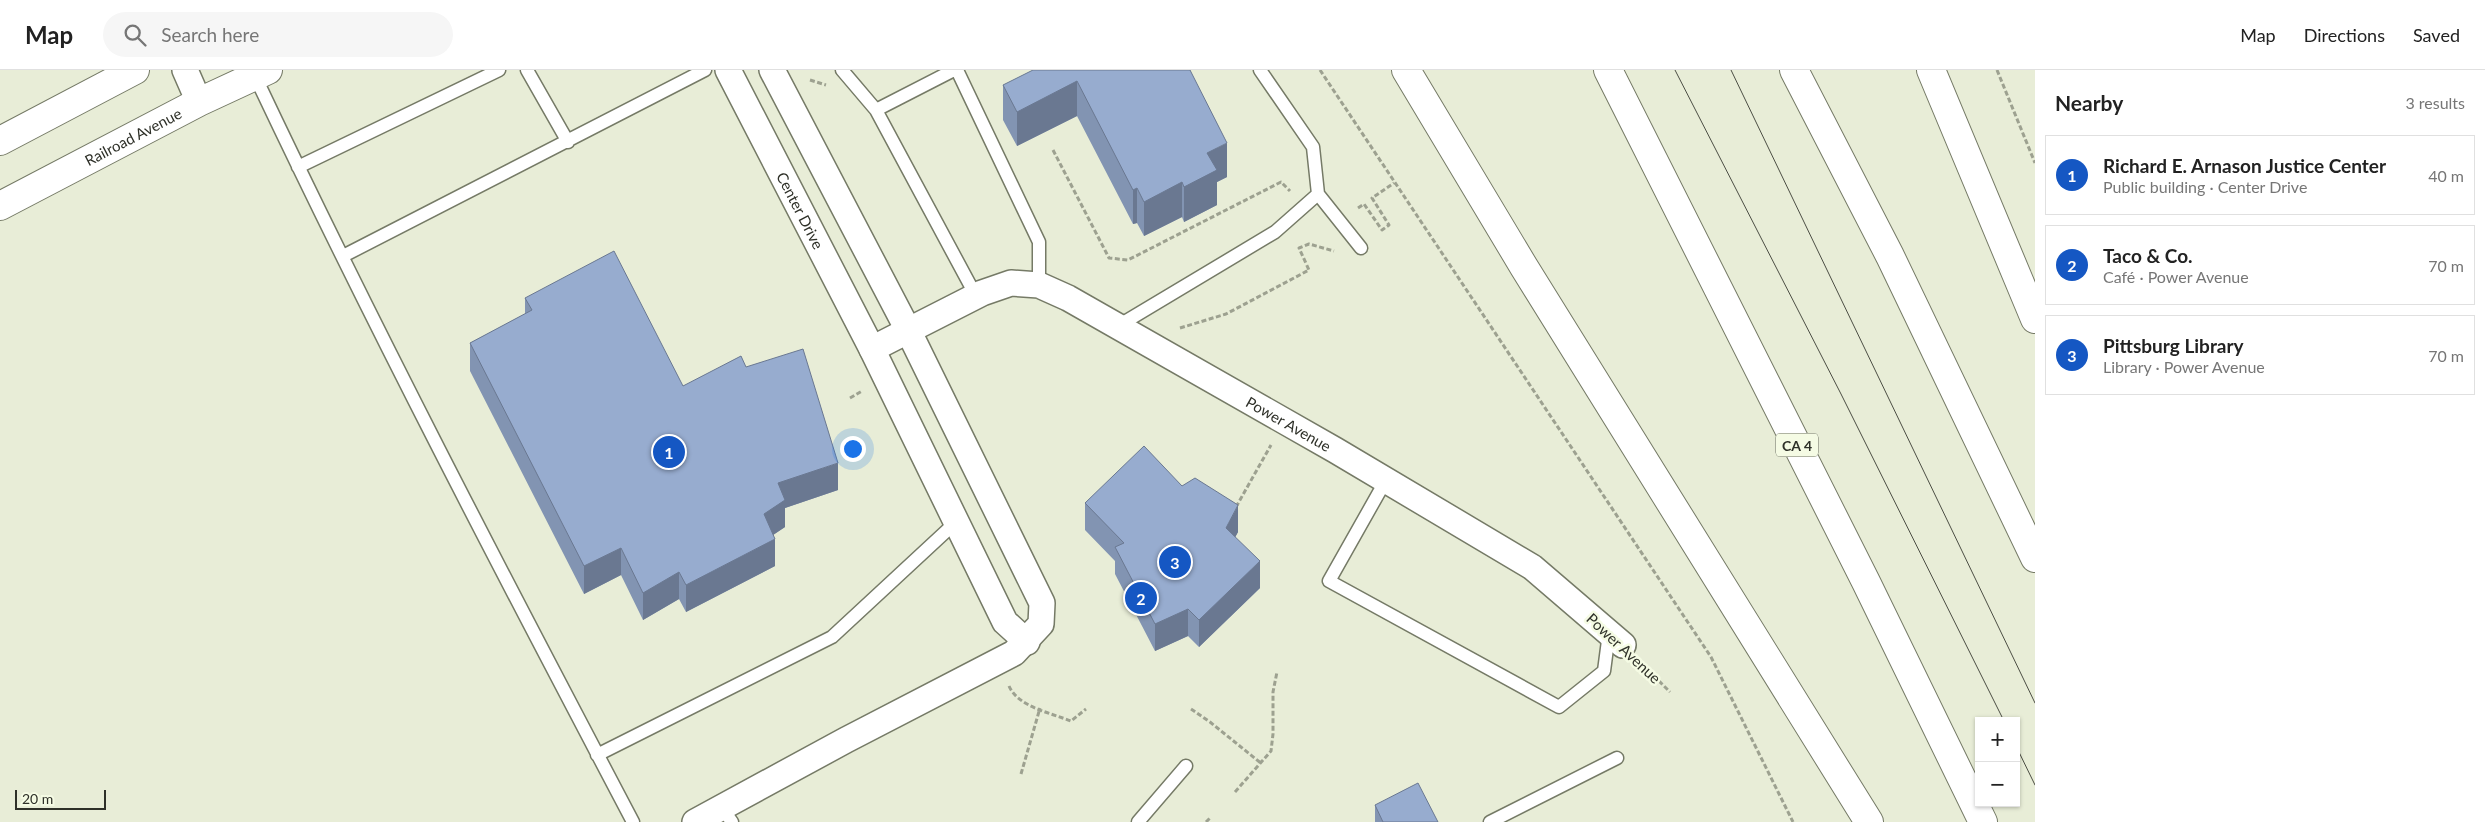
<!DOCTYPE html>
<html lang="en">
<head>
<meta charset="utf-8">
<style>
  body { margin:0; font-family:Lato,sans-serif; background:#f6f6f6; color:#222 }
  .controls { position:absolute; right:15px; bottom:15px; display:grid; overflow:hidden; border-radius:0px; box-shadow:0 1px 4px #0004 }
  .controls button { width:45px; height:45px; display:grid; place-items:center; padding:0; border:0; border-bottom:1px solid #e0e0e0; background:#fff; color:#222; font:25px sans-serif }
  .scale { position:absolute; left:15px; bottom:12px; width:91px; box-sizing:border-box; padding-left:5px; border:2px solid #2e3028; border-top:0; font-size:14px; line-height:18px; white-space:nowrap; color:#2e3028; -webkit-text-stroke:4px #f5fbe4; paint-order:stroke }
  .you { position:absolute; left:852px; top:378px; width:18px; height:18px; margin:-12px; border:4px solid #fff; border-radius:50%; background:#1a73e8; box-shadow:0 0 0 8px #1a73e833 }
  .badge { display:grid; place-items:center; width:32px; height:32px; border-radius:50%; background:#1557c3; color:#fff; font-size:16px; font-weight:700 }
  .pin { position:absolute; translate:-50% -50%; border:2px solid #fff; box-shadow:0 1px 5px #0006 }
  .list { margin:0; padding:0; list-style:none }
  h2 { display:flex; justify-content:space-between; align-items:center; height:65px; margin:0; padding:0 20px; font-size:21px }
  h2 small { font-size:16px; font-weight:400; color:#767676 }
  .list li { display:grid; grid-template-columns:32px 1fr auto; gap:15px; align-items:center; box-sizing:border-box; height:80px; margin:0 10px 10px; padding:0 10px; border:1px solid #e0e0e0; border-radius:0px }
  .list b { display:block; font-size:19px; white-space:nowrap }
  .list p { margin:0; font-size:16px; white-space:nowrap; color:#767676 }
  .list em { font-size:16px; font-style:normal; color:#767676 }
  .icon { flex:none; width:28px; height:28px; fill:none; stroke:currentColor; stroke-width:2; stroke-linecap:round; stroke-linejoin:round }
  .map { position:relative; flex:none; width:2035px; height:752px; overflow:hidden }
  header { display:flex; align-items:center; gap:30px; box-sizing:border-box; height:70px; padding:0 25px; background:#fff; border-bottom:1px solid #e0e0e0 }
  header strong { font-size:24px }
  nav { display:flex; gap:28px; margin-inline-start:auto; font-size:18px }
  .search { width:350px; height:45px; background:#f6f6f6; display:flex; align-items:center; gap:12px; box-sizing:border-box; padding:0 18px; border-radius:28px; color:#767676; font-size:19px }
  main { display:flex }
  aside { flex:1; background:#fff }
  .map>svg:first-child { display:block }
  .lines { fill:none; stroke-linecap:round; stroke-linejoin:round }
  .service-casing { stroke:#757a66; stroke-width:15 }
  .minor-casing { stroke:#757a66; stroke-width:28 }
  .secondary-casing { stroke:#757a66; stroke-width:30 }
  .motorway-casing { stroke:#757a66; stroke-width:30 }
  .path { stroke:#9da190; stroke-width:3; stroke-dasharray:5 2.5; stroke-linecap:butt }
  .service { stroke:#fff; stroke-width:12 }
  .minor { stroke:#fff; stroke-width:25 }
  .secondary { stroke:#fff; stroke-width:28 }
  .motorway { stroke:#fff; stroke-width:28 }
  .tram { stroke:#4c4e44; stroke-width:1 }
  .wall { fill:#8294b2 }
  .shaded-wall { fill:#6a7891 }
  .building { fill:#97accf; stroke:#6a7891 }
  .labels { text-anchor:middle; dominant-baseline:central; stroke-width:5; stroke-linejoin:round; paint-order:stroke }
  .shield { fill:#f5fbe4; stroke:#6a6d60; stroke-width:1 }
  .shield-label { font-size:14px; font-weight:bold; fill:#2e3028 }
  .street-label { font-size:15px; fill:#2e3028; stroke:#f5fbe4 }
</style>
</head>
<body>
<header>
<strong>Map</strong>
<div class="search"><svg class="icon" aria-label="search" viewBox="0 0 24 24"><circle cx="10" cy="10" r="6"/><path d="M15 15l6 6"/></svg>Search here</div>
<nav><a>Map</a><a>Directions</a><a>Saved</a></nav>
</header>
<main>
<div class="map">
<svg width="2035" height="752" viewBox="0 0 2035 752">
  <rect width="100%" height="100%" fill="#e8edd7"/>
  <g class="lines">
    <g class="service-casing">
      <path id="service" d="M 527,0 L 568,72
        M 842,0 L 876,40 L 976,226
        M 957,0 L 1039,172 L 1039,215
        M 1260,0 L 1313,77 L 1318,124 L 1361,178
        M 255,6 C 374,258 503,505 633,752
        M 876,40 L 954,0
        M 298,97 L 499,0
        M 343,186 L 705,0
        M 1118,256 L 1275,162 L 1318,124
        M 1386,410 L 1329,511 L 1559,637 L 1604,601 L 1609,563
        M 597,685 L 832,567 L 955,453
        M 722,738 L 732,752
        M 1138,752 L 1186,696
        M 1490,752 L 1617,688"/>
    </g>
    <g class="minor-casing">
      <g id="minor">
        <path d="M 185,0 L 199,32"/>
        <path id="s1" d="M 728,0 L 872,279 L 1005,552 L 1027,572"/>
        <path id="s2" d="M 872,279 L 982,223 L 1011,213 L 1039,215 L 1068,228 L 1335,380 L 1532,497 L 1623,575"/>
        <path d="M 695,752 L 846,670 L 1014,583 L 1041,554 L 1042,533 L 908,260 L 772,0"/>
      </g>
    </g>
    <g class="secondary-casing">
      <g id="secondary">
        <path d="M 0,71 L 135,0"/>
        <path id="s3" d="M 0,136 L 199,32 L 268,0"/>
      </g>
    </g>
    <g class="motorway-casing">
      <path id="motorway" d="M 1406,0 L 1524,197 L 1869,752
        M 1608,0 L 1866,512 L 1983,752
        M 1794,0 L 1890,186 L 2035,488
        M 1931,0 L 2035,249"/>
    </g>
    <path class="path" d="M 1320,0 L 1711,587 L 1793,752
      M 1997,0 L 2035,93
      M 810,10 L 826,15
      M 1053,80 L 1109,188 L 1128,190 L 1281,112 L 1290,121
      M 1358,138 L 1364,134 L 1382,160 L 1389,155 L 1372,128 L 1394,113
      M 1180,258 L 1226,244 L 1309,200 L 1299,178 L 1309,174 L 1334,181
      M 850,328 L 862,321
      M 1236,437 L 1271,375
      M 1643,595 L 1670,622
      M 1009,616 C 1018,637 1051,643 1071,651 L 1086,639
      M 1191,639 L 1210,652 L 1262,694
      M 1021,704 L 1040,638
      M 1235,722 L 1271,681 L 1273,664 L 1273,622 L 1277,602
      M 1206,752 L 1211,747"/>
    <use href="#service" class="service"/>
    <use href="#minor" class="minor"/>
    <use href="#secondary" class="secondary"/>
    <use href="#motorway" class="motorway"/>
    <path class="tram" d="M 1675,0 L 1841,324 L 2004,651
      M 1731,0 L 2035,633
      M 2016,676 L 2035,715"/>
  </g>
  <path class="wall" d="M 1190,0 L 1227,107 L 1217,112 L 1217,135 L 1184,152 L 1182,147 L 1144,166 L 1137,153 L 1133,154 L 1077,46 L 1017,76 L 1003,50 L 1003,15 Z
    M 525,228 L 683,316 L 746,297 L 838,420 L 785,438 L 785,457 L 773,465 L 775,496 L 686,542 L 679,529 L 643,550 L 621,505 L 584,524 L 470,301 L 470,273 L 525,244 Z
    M 1182,416 L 1238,462 L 1235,467 L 1260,518 L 1199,577 L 1188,566 L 1155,581 L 1115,504 L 1115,491 L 1085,460 L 1085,433 Z
    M 1375,735 L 1438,752 L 1375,752 Z"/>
  <path class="shaded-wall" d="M 1077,11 L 1077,46 L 1017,76 L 1017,42 Z
    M 1227,73 L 1227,107 L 1217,112 L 1217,135 L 1184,152 L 1184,117 L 1207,83 Z
    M 1182,112 L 1182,147 L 1144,166 L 1144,132 Z
    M 1137,118 L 1137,153 L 1133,154 L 1133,120 Z
    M 838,393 L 838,420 L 785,438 L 785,457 L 764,471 L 764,444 L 778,413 Z
    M 1238,435 L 1238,462 L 1226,485 L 1226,458 Z
    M 775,469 L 775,496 L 686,542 L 686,515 Z
    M 621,478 L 621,505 L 584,524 L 584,496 Z
    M 1260,491 L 1260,518 L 1199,577 L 1199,550 Z
    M 679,502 L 679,529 L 643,550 L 643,523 Z
    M 1188,539 L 1188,566 L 1155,581 L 1155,554 Z"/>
  <path class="building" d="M 1033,0 L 1190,0 L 1227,73 L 1207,83 L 1217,100 L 1184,117 L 1182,112 L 1144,132 L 1137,118 L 1133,120 L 1077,11 L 1017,42 L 1003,15 Z
    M 614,181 L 683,316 L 741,286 L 746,297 L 803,279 L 838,393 L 778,413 L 785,430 L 764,444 L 775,469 L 686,515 L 679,502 L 643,523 L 621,478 L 584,496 L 470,273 L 532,240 L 525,228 Z
    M 1144,376 L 1182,416 L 1195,408 L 1238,435 L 1226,458 L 1260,491 L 1199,550 L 1188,539 L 1155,554 L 1115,477 L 1124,473 L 1085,433 Z
    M 1418,713 L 1438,752 L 1383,752 L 1375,735 Z"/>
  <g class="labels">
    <rect class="shield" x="1776" y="363.5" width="42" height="23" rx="4"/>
    <g class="shield-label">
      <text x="1797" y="375">CA 4</text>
    </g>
    <g class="street-label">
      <text stroke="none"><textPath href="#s3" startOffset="150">Railroad Avenue</textPath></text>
      <text stroke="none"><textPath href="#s1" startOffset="158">Center Drive</textPath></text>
      <text stroke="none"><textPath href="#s2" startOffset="468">Power Avenue</textPath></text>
      <text transform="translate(1624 578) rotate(43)">Power Avenue</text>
    </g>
  </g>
</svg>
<div class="controls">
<button>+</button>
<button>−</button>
</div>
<div class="scale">20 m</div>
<div class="you"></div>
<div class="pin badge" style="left:669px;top:382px">1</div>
<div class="pin badge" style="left:1141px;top:528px">2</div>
<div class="pin badge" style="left:1175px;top:492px">3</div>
</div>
<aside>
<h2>Nearby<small>3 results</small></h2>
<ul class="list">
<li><span class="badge">1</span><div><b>Richard E. Arnason Justice Center</b><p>Public building · Center Drive</p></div><em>40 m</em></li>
<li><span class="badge">2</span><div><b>Taco &amp; Co.</b><p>Café · Power Avenue</p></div><em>70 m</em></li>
<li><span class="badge">3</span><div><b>Pittsburg Library</b><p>Library · Power Avenue</p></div><em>70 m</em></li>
</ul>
</aside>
</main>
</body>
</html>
